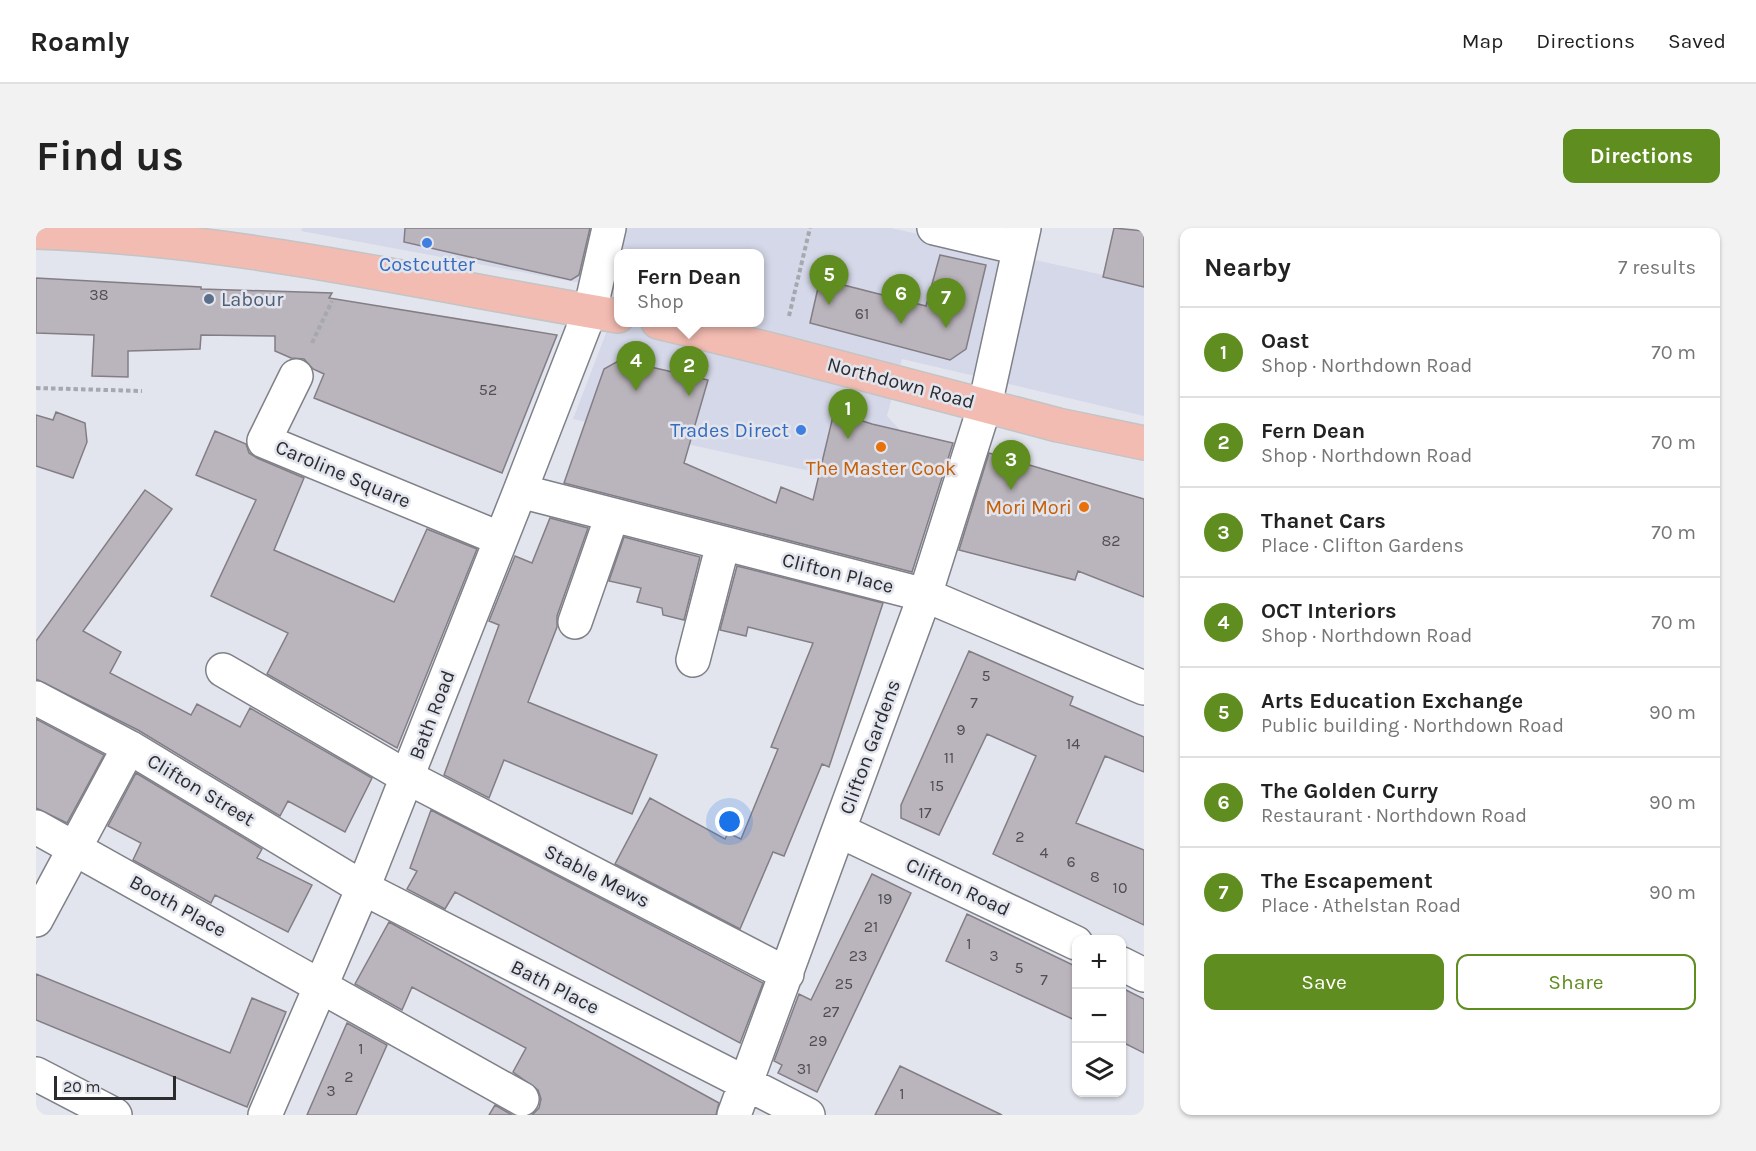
<!DOCTYPE html>
<html lang="en">
<head>
<meta charset="utf-8">
<style>
  body { margin:0; font-family:Karla,sans-serif; background:#f2f2f2; color:#222 }
  .controls { position:absolute; right:18px; bottom:18px; display:grid; overflow:hidden; border-radius:12px; box-shadow:0 2px 4px #0004 }
  .controls button { width:54px; height:54px; display:grid; place-items:center; padding:0; border:0; border-bottom:2px solid #e0e0e0; background:#fff; color:#222; font:30px sans-serif }
  .scale { position:absolute; left:18px; bottom:15px; width:122px; box-sizing:border-box; padding-left:6px; border:3px solid #2b2c2f; border-top:0; font-size:16px; line-height:21px; white-space:nowrap; color:#2b2c2f; -webkit-text-stroke:4px #e3e5ee; paint-order:stroke }
  .you { position:absolute; left:694px; top:594px; width:21px; height:21px; margin:-15px; border:4px solid #fff; border-radius:50%; background:#1a73e8; box-shadow:0 0 0 9px #1a73e833 }
  .badge { display:grid; place-items:center; width:39px; height:39px; border-radius:50%; background:#608d20; color:#fff; font-size:20px; font-weight:700 }
  .pin { position:absolute; translate:-50% -50px; filter:drop-shadow(0 2px 3px #0008) }
  .pin::after { content:''; position:absolute; top:32px; width:21px; height:18px; background:inherit; clip-path:polygon(0 0,100% 0,50% 100%) }
  .popup { position:absolute; left:578px; top:21px; width:150px; height:78px; box-sizing:border-box; display:grid; place-content:center; border-radius:12px; background:#fff; filter:drop-shadow(0 2px 4px #0005); font-size:20px; white-space:nowrap; color:#767676 }
  .popup b { font-size:22px; color:#222 }
  .popup::after { content:''; position:absolute; left:50%; top:100%; margin-left:-12px; border:12px solid transparent; border-top-color:#fff }
  .list { margin:0; padding:0; list-style:none }
  h2 { display:flex; justify-content:space-between; align-items:center; height:78px; margin:0; padding:0 24px; font-size:26px }
  h2 small { font-size:20px; font-weight:400; color:#767676 }
  .list li { display:grid; grid-template-columns:39px 1fr auto; gap:18px; align-items:center; box-sizing:border-box; height:90px; padding:0 24px; border-top:2px solid #e0e0e0 }
  .list b { display:block; font-size:22px; white-space:nowrap }
  .list p { margin:0; font-size:20px; white-space:nowrap; color:#767676 }
  .list em { font-size:20px; font-style:normal; color:#767676 }
  .actions { display:flex; gap:12px; padding:18px 24px }
  .actions a { flex:1; padding:14px 0; border:2px solid #608d20; border-radius:12px; text-align:center; font-size:21px; color:#608d20 }
  .actions .main { background:#608d20; color:#fff }
  .icon { flex:none; width:33px; height:33px; fill:none; stroke:currentColor; stroke-width:2; stroke-linecap:round; stroke-linejoin:round }
  .map { position:relative; flex:none; width:1108px; height:887px; overflow:hidden; border-radius:12px }
  header { display:flex; align-items:center; gap:36px; box-sizing:border-box; height:84px; padding:0 30px; background:#fff; border-bottom:2px solid #e0e0e0 }
  header strong { font-size:28px }
  nav { display:flex; gap:33px; margin-inline-start:auto; font-size:21px }
  .intro { display:flex; align-items:center; justify-content:space-between; box-sizing:border-box; height:144px; padding:0 36px }
  h1 { margin:0; font-size:42px }
  .button { padding:15px 27px; border-radius:12px; background:#608d20; color:#fff; font-size:21px; font-weight:700 }
  main { display:flex; gap:36px; padding:0 36px }
  aside { flex:1; background:#fff; border-radius:12px; box-shadow:0 2px 4px #0004 }
  .map>svg:first-child { display:block }
  .built { fill:#d5d8e8 }
  .building { fill:#bab5bc; stroke:#837e85; stroke-width:1.5 }
  .lines { fill:none; stroke-linecap:round; stroke-linejoin:round }
  .minor-casing { stroke:#7f8189; stroke-width:36 }
  .major-casing { stroke:#c4c4c5; stroke-width:36 }
  .path { stroke:#a6a8af; stroke-width:4; stroke-dasharray:4.5 3; stroke-linecap:butt }
  .minor { stroke:#fff; stroke-width:33 }
  .major { stroke:#f3bcb2; stroke-width:33 }
  .shop-dot { fill:#3f7fe0; stroke:#e3e5ee; stroke-width:2 }
  .service-dot { fill:#5c6f8a; stroke:#e3e5ee; stroke-width:2 }
  .food-dot { fill:#e8710a; stroke:#e3e5ee; stroke-width:2 }
  .labels { text-anchor:middle; dominant-baseline:central; stroke-width:5; stroke-linejoin:round; paint-order:stroke }
  .number-label { font-size:16px; fill:#4f4e52 }
  .shop-label { font-size:20px; fill:#366cbe; stroke:#e3e5ee }
  .service-label { font-size:20px; fill:#4e5e75; stroke:#e3e5ee; text-anchor:start }
  .street-label { font-size:20px; fill:#2b2c2f; stroke:#e3e5ee }
  .food-label { font-size:20px; fill:#c56008; stroke:#e3e5ee }
</style>
</head>
<body>
<header>
<strong>Roamly</strong>
<nav><a>Map</a><a>Directions</a><a>Saved</a></nav>
</header>
<div class="intro"><h1>Find us</h1><a class="button">Directions</a></div>
<main>
<div class="map">
<svg width="1108" height="887" viewBox="0 0 1108 887">
  <rect width="100%" height="100%" fill="#e3e5ee"/>
  <path class="built" d="M 266,0 L 855,0 L 1108,56 L 1108,188 L 866,131 L 851,188 L 865,203 L 833,256 L 537,191 L 582,74 L 582,94 L 724,94 L 724,26 L 582,26 L 582,62 L 265,3 Z"/>
  <path class="building" d="M 369,0 L 554,0 L 543,47 L 535,52 L 368,14 Z
    M 1078,0 L 1108,3 L 1108,59 L 1067,49 Z
    M 904,27 L 950,37 L 930,121 L 914,132 L 774,95 L 784,51 L 890,78 Z
    M 0,50 L 165,59 L 165,61 L 296,65 L 293,70 L 521,107 L 466,245 L 278,170 L 288,146 L 277,141 L 268,131 L 255,130 L 239,123 L 239,108 L 165,107 L 164,121 L 92,123 L 92,149 L 56,148 L 58,107 L 0,105 Z
    M 584,132 L 672,152 L 648,235 L 740,275 L 745,259 L 777,272 L 798,184 L 836,196 L 917,215 L 876,344 L 528,255 L 568,141 Z
    M 20,184 L 49,195 L 51,214 L 37,250 L 0,238 L 0,187 L 17,192 Z
    M 179,203 L 210,216 L 213,225 L 221,230 L 268,250 L 238,322 L 358,374 L 391,301 L 441,321 L 361,520 L 231,446 L 252,405 L 175,368 L 220,272 L 160,247 Z
    M 953,225 L 1108,271 L 1108,369 L 1042,343 L 1039,352 L 923,322 Z
    M 109,262 L 136,281 L 47,403 L 85,424 L 74,445 L 155,487 L 161,476 L 204,499 L 214,480 L 336,550 L 309,604 L 252,573 L 244,588 L 102,502 L 0,451 L 0,413 Z
    M 514,290 L 552,300 L 521,388 L 521,399 L 492,474 L 621,527 L 596,586 L 468,532 L 453,570 L 408,547 L 463,397 L 453,393 L 479,328 L 496,335 Z
    M 588,309 L 664,329 L 648,392 L 627,387 L 626,380 L 601,374 L 605,360 L 573,353 Z
    M 701,338 L 847,375 L 793,539 L 786,536 L 748,628 L 737,624 L 704,701 L 579,636 L 614,570 L 689,611 L 692,605 L 705,611 L 742,521 L 735,519 L 777,415 L 712,399 L 710,408 L 684,402 Z
    M 933,423 L 1037,469 L 1034,477 L 1108,509 L 1108,544 L 1069,528 L 1040,595 L 1108,622 L 1108,697 L 957,626 L 1000,528 L 951,506 L 903,607 L 865,590 L 865,577 Z
    M 0,491 L 68,527 L 31,595 L 0,580 Z
    M 100,545 L 226,621 L 221,630 L 276,657 L 252,704 L 179,667 L 175,675 L 97,632 L 105,615 L 72,598 Z
    M 395,582 L 727,755 L 704,815 L 419,664 L 409,681 L 371,661 L 381,643 L 374,640 Z
    M 836,646 L 875,665 L 781,864 L 742,845 L 746,837 L 738,833 L 763,766 L 775,772 Z
    M 931,686 L 1041,739 L 1041,793 L 910,733 Z
    M 353,694 L 683,875 L 680,887 L 496,887 L 503,880 L 505,871 L 502,862 L 477,844 L 490,820 L 376,759 L 366,782 L 319,756 Z
    M 0,746 L 194,825 L 216,770 L 250,784 L 211,879 L 0,792 Z
    M 1086,760 L 1108,771 L 1108,825 L 1086,814 Z
    M 311,795 L 351,817 L 320,887 L 271,887 Z
    M 864,838 L 966,887 L 839,887 Z
    M 459,877 L 476,887 L 453,887 Z"/>
  <g class="lines">
    <g class="minor-casing">
      <path id="minor" d="M 898,0 L 983,20
        M 260,148 L 228,213 L 465,311
        M 484,263 L 889,367 L 1108,460
        M 539,394 L 576,288
        M 657,432 L 687,316
        M 187,442 L 371,549 L 751,746
        M 0,470 L 93,519 L 327,660 L 772,887
        M 0,599 L 486,871
        M 804,603 L 1040,715
        M 0,692 L 93,519
        M 1086,736 L 1108,747
        M 0,846 L 79,887
        M 229,887 L 327,660 L 484,263 L 554,83 L 573,0
        M 698,887 L 889,367 L 949,177 L 988,0"/>
    </g>
    <g class="major-casing">
      <path id="major" d="M 0,4 C 197,10 389,56 582,88
        M 622,94 L 744,124 L 1022,197 L 1108,215"/>
    </g>
    <path class="path" d="M 753,88 L 774,0
      M 276,115 L 296,73
      M 0,160 L 106,163"/>
    <use href="#minor" class="minor"/>
    <use href="#major" class="major"/>
  </g>
  <g class="shop-dot">
    <circle cx="391" cy="15" r="6"/>
    <circle cx="765" cy="202" r="6"/>
  </g>
  <circle class="service-dot" cx="173" cy="71" r="6"/>
  <g class="food-dot">
    <circle cx="845" cy="219" r="6"/>
    <circle cx="1048" cy="279" r="6"/>
  </g>
  <g class="labels">
    <g class="number-label">
      <text x="63" y="66">38</text>
      <text x="826" y="85">61</text>
      <text x="452" y="161">52</text>
      <text x="1075" y="312">82</text>
      <text x="950" y="447">5</text>
      <text x="938" y="474">7</text>
      <text x="925" y="501">9</text>
      <text x="1037" y="515">14</text>
      <text x="913" y="529">11</text>
      <text x="901" y="557">15</text>
      <text x="889" y="584">17</text>
      <text x="984" y="608">2</text>
      <text x="1008" y="624">4</text>
      <text x="1035" y="633">6</text>
      <text x="1059" y="648">8</text>
      <text x="1084" y="659">10</text>
      <text x="849" y="670">19</text>
      <text x="835" y="698">21</text>
      <text x="933" y="715">1</text>
      <text x="822" y="727">23</text>
      <text x="958" y="727">3</text>
      <text x="983" y="739">5</text>
      <text x="1008" y="751">7</text>
      <text x="808" y="755">25</text>
      <text x="795" y="783">27</text>
      <text x="782" y="812">29</text>
      <text x="325" y="820">1</text>
      <text x="768" y="840">31</text>
      <text x="313" y="848">2</text>
      <text x="295" y="862">3</text>
      <text x="866" y="865">1</text>
    </g>
    <g class="shop-label">
      <text x="391" y="36">Costcutter</text>
      <text x="753" y="202" text-anchor="end">Trades Direct</text>
    </g>
    <g class="service-label">
      <text x="185" y="71">Labour</text>
    </g>
    <g class="street-label">
      <text transform="translate(865 155) rotate(15)">Northdown Road</text>
      <text transform="translate(307 246) rotate(23)">Caroline Square</text>
      <text transform="translate(802 345) rotate(14)">Clifton Place</text>
      <text transform="translate(396 487) rotate(-69)">Bath Road</text>
      <text transform="translate(834 519) rotate(-70)">Clifton Gardens</text>
      <text transform="translate(165 562) rotate(31)">Clifton Street</text>
      <text transform="translate(561 648) rotate(27)">Stable Mews</text>
      <text transform="translate(922 659) rotate(25)">Clifton Road</text>
      <text transform="translate(142 678) rotate(29)">Booth Place</text>
      <text transform="translate(519 759) rotate(27)">Bath Place</text>
    </g>
    <g class="food-label">
      <text x="845" y="240">The Master Cook</text>
      <text x="1036" y="279" text-anchor="end">Mori Mori</text>
    </g>
  </g>
</svg>
<div class="controls">
<button>+</button>
<button>−</button>
<button><svg class="icon" aria-label="layers" viewBox="0 0 24 24"><path d="M12 4l9 5-9 5-9-5zM3 14l9 5 9-5"/></svg></button>
</div>
<div class="scale">20 m</div>
<div class="you"></div>
<div class="pin badge" style="left:812px;top:211px">1</div>
<div class="pin badge" style="left:653px;top:168px">2</div>
<div class="popup"><b>Fern Dean</b>Shop</div>
<div class="pin badge" style="left:975px;top:262px">3</div>
<div class="pin badge" style="left:600px;top:163px">4</div>
<div class="pin badge" style="left:793px;top:77px">5</div>
<div class="pin badge" style="left:865px;top:96px">6</div>
<div class="pin badge" style="left:910px;top:100px">7</div>
</div>
<aside>
<h2>Nearby<small>7 results</small></h2>
<ul class="list">
<li><span class="badge">1</span><div><b>Oast</b><p>Shop · Northdown Road</p></div><em>70 m</em></li>
<li><span class="badge">2</span><div><b>Fern Dean</b><p>Shop · Northdown Road</p></div><em>70 m</em></li>
<li><span class="badge">3</span><div><b>Thanet Cars</b><p>Place · Clifton Gardens</p></div><em>70 m</em></li>
<li><span class="badge">4</span><div><b>OCT Interiors</b><p>Shop · Northdown Road</p></div><em>70 m</em></li>
<li><span class="badge">5</span><div><b>Arts Education Exchange</b><p>Public building · Northdown Road</p></div><em>90 m</em></li>
<li><span class="badge">6</span><div><b>The Golden Curry</b><p>Restaurant · Northdown Road</p></div><em>90 m</em></li>
<li><span class="badge">7</span><div><b>The Escapement</b><p>Place · Athelstan Road</p></div><em>90 m</em></li>
</ul>
<div class="actions"><a class="main">Save</a><a>Share</a></div>
</aside>
</main>
</body>
</html>
